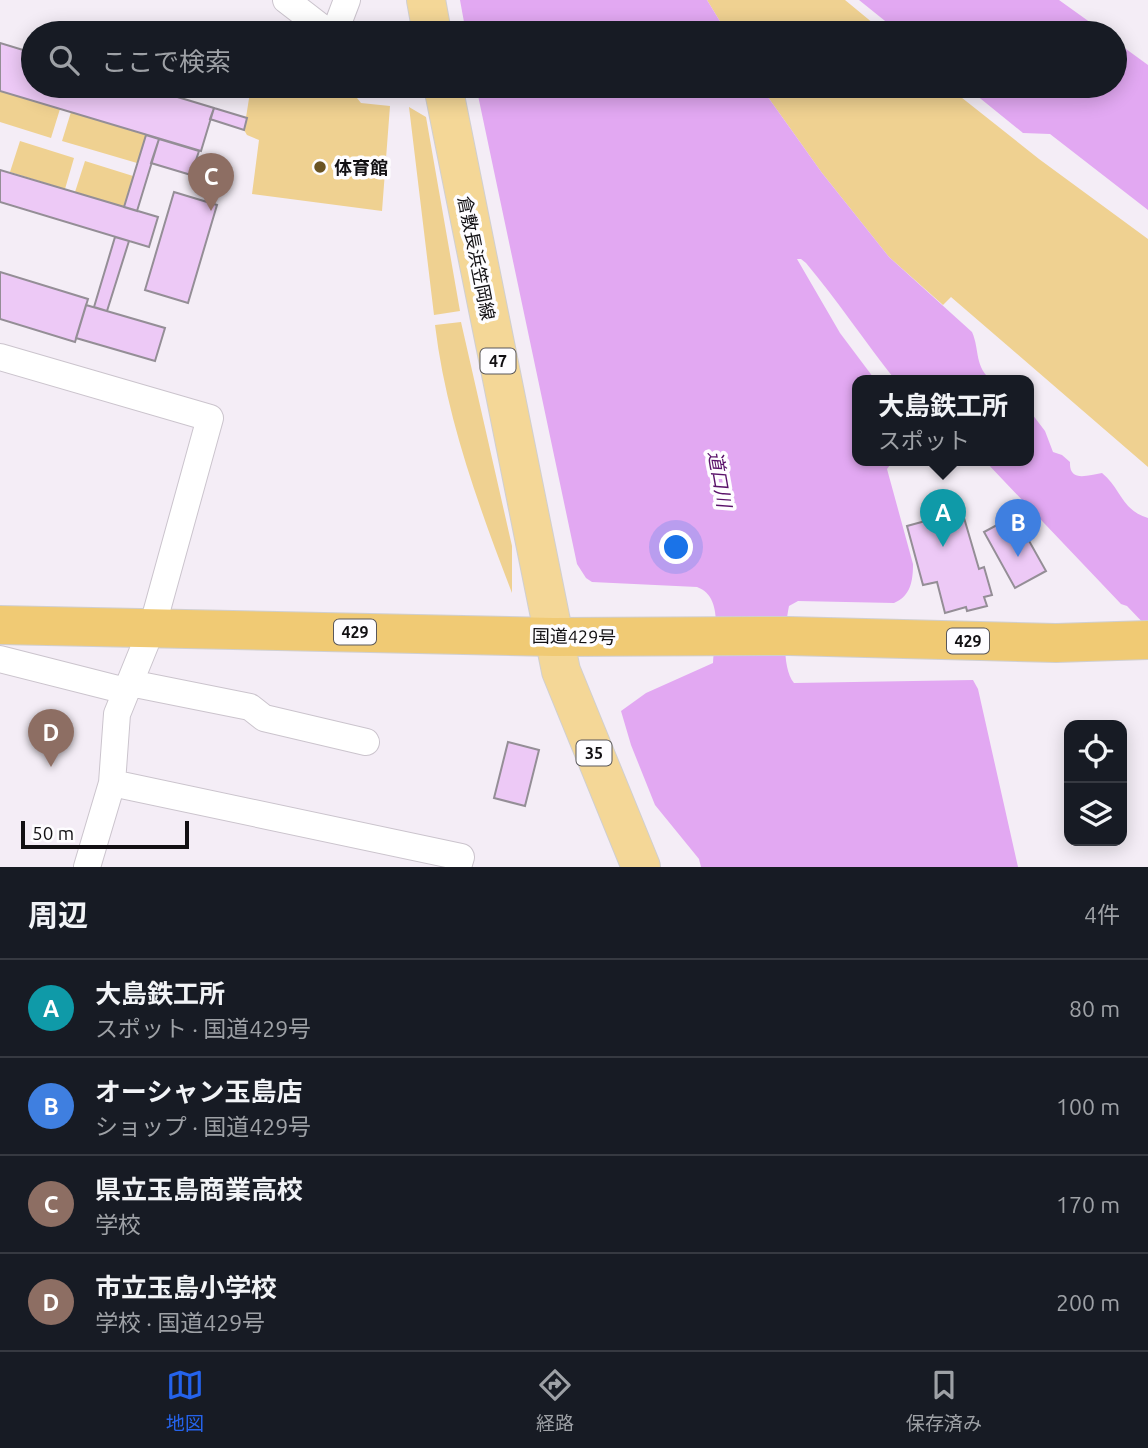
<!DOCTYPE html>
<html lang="ja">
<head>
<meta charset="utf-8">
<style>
  body { margin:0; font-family:Ubuntu,"Noto Sans JP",sans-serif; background:#20242c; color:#f1f3f6 }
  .controls { position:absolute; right:21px; bottom:21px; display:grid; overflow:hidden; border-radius:14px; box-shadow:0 4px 18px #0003 }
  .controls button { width:63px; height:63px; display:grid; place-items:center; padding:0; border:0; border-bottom:2px solid #363941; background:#171b24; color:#f1f3f6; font:35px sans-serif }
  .scale { position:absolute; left:21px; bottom:18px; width:168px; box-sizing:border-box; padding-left:7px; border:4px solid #121013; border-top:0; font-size:19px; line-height:24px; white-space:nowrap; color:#121013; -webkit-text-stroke:5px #fefdff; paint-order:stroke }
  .you { position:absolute; left:677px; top:548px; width:24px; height:24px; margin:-18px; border:5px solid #fff; border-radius:50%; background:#1a73e8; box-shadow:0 0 0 10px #1a73e833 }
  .badge { display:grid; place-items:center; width:46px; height:46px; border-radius:50%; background:#2563eb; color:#fff; font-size:23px; font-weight:700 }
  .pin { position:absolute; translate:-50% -58px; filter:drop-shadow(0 2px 4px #0008) }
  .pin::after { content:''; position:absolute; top:37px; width:24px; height:21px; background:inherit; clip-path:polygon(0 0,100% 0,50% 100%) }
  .popup { position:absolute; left:852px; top:375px; width:182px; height:91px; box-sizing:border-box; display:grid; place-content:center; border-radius:14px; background:#171b24; filter:drop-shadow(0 2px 5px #0005); font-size:23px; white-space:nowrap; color:#9ea1a6 }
  .popup b { font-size:26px; color:#f1f3f6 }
  .popup::after { content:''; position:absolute; left:50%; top:100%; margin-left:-14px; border:14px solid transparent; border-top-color:#171b24 }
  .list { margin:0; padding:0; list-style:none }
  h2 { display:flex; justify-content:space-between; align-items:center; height:91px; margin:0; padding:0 28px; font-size:30px }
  h2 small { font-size:23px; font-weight:400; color:#9ea1a6 }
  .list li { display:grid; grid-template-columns:46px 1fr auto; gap:21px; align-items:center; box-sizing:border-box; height:98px; padding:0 28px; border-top:2px solid #363941 }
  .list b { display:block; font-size:26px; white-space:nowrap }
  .list p { margin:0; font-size:23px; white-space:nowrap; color:#9ea1a6 }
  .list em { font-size:23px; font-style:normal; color:#9ea1a6 }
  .icon { flex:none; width:38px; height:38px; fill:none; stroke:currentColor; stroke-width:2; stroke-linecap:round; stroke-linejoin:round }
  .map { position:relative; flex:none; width:1148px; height:867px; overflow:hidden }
  .search { position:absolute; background:#171b24; box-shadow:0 4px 18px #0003; left:21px; right:21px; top:21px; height:77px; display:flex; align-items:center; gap:18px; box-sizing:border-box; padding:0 24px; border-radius:38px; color:#9ea1a6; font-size:26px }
  .sheet { height:483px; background:#171b24 }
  nav { display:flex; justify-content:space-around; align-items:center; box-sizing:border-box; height:98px; border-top:2px solid #363941; background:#171b24; font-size:19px; color:#9ea1a6 }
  nav a { display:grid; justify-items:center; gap:4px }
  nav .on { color:#2563eb }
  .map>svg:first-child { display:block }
  .green { fill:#efd191 }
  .water { fill:#e2a8f2 }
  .building { fill:#edc9f6; stroke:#948e96; stroke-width:2 }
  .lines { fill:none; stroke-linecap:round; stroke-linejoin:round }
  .minor-casing { stroke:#cbc4cd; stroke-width:28 }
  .primary-casing { stroke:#d0cfd0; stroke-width:40 }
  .trunk-casing { stroke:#d0cfd0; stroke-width:40 }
  .minor { stroke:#fff; stroke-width:26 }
  .primary { stroke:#f4d797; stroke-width:38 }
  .trunk { stroke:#f0ca74; stroke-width:38 }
  .poi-dot { fill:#6a5423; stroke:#fefdff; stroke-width:2.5 }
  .labels { text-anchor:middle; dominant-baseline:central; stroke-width:7; stroke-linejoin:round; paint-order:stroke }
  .shield { fill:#fefdff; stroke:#59575a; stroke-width:2 }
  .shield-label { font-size:16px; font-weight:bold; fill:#121013 }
  .poi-label { font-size:18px; font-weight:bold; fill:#121013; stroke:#fefdff; text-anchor:start }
  .street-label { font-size:18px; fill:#121013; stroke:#fefdff }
  .water-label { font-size:19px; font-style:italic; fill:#5a126a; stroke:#fefdff }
</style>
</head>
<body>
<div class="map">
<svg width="1148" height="867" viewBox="0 0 1148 867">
  <rect width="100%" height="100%" fill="#f4edf6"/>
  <path class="green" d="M 707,0 L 845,0 L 885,33 L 727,33 Z
    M 251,86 L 289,86 L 353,93 L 361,103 L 390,106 L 382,211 L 252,194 L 259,140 L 247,135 L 244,130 Z
    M 760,86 L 947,86 L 1039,159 L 1148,239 L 1148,467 L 951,297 L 943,305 L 889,257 L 822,173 Z
    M 0,91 L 60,109 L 51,138 L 0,122 Z
    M 409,107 L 426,117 L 460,311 L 434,315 Z
    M 71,112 L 146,135 L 137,163 L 62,141 Z
    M 20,141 L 74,158 L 65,189 L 10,172 Z
    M 85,161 L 133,176 L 124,207 L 75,192 Z
    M 461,322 L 512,546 L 512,593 C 479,507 446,417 435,325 Z"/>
  <path class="water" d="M 460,0 L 707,0 L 727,33 L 466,33 Z
    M 859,0 L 1059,0 L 1105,33 L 900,33 Z
    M 1115,41 L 1148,65 L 1148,210 L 1050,134 L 1023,133 L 965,86 L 1115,86 Z
    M 476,86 L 760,86 L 822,173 L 889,257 L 972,332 C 980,350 974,368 993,381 L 896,381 C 865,342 838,301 806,263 L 801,259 L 797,259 L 840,333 L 876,381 L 857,381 L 857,461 L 893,461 L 887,469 L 913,564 C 913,580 911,596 894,603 L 798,601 L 789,606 C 785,626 781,667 794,683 L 973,680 L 978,689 L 1018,867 L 701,867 L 699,859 L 655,805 L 631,745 L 621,711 L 646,693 L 713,663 C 714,640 725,597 697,587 L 592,582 L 586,578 L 577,564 Z
    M 1029,410 L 1045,431 L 1053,452 L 1062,455 L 1070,462 C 1069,483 1088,475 1102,473 C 1121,488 1121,510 1148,518 L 1148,628 L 1127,606 L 1121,604 L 985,461 L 1029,461 Z"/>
  <path class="building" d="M 0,43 L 33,53 L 33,86 L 141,86 L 214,108 L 201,151 L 0,91 Z
    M 214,108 L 247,118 L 244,130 L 210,119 Z
    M 146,135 L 159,139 L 137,211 L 124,207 Z
    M 159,139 L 199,151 L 191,175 L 151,163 Z
    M 0,170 L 158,217 L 149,247 L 0,202 Z
    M 174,192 L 217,205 L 188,303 L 145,290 Z
    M 115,237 L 129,241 L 107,311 L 94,307 Z
    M 0,272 L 88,299 L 75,342 L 0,319 Z
    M 86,305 L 165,328 L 155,361 L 76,338 Z
    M 962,511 L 979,569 L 984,567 L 992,595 L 984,597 L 987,606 L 967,611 L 966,607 L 945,613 L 937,582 L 923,585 L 907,526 Z
    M 1008,519 L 1022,542 L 1028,539 L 1046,571 L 1015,588 L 984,532 Z
    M 508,742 L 539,750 L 525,806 L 494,798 Z"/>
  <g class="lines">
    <g class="minor-casing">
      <path id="minor" d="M 286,0 L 325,30 L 336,29 L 347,0
        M 0,357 L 210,418 L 152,628 L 117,714 L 112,783 L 87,867
        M 0,659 L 126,691
        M 130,683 L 250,707 L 264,718 L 366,742
        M 112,783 L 461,857 L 458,867"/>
    </g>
    <g class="primary-casing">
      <path id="primary" d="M 426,0 L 432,33
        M 443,86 L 561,671 L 641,867"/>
    </g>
    <g class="trunk-casing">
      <path id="trunk" d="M 0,625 L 553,637 L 789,636 L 1056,643 L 1148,640"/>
    </g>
    <use href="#minor" class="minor"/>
    <use href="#primary" class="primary"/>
    <use href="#trunk" class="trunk"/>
  </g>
  <circle class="poi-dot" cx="320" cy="167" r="7"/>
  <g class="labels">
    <g class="shield">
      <rect x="480.5" y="348.5" width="35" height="25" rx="5"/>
      <rect x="334" y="619.5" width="42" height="25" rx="5"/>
      <rect x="947" y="628.5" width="42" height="25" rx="5"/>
      <rect x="576.5" y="740.5" width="35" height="25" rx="5"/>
    </g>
    <g class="shield-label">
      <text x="498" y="361">47</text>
      <text x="355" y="632">429</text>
      <text x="968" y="641">429</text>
      <text x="594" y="753">35</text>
    </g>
    <g class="poi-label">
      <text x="334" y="167">体育館</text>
    </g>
    <g class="street-label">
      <text transform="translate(477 258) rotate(79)">倉敷長浜笠岡線</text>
      <text transform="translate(574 636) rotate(1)">国道429号</text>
    </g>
    <g class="water-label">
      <text transform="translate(720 479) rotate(80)">道口川</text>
    </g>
  </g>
</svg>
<div class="controls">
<button><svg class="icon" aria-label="locate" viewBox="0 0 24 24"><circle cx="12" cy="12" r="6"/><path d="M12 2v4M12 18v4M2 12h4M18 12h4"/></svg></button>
<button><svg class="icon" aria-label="layers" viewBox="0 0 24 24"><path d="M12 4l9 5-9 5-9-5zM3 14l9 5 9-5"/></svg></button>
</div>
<div class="scale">50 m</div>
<div class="you"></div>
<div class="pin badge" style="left:943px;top:547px;background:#0f9aa8">A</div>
<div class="popup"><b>大島鉄工所</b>スポット</div>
<div class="pin badge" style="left:1018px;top:557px;background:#3f7fe0">B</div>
<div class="pin badge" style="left:211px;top:211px;background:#8d6e63">C</div>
<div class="pin badge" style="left:51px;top:767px;background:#8d6e63">D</div>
<div class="search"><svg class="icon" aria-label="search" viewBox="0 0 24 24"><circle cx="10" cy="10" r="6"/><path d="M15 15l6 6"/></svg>ここで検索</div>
</div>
<section class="sheet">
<h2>周辺<small>4件</small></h2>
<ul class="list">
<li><span class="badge" style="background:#0f9aa8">A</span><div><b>大島鉄工所</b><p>スポット · 国道429号</p></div><em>80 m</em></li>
<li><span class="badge" style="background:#3f7fe0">B</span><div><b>オーシャン玉島店</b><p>ショップ · 国道429号</p></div><em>100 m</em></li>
<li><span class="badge" style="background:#8d6e63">C</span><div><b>県立玉島商業高校</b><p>学校</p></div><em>170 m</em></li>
<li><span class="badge" style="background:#8d6e63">D</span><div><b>市立玉島小学校</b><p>学校 · 国道429号</p></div><em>200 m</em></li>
</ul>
</section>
<nav>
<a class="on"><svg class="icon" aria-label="map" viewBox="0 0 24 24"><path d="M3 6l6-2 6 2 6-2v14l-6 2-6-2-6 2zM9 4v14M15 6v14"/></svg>地図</a>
<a><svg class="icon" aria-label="directions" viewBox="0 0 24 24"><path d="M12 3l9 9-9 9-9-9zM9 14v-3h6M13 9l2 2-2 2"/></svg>経路</a>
<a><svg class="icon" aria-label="saved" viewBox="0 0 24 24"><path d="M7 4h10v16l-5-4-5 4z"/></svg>保存済み</a>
</nav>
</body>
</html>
